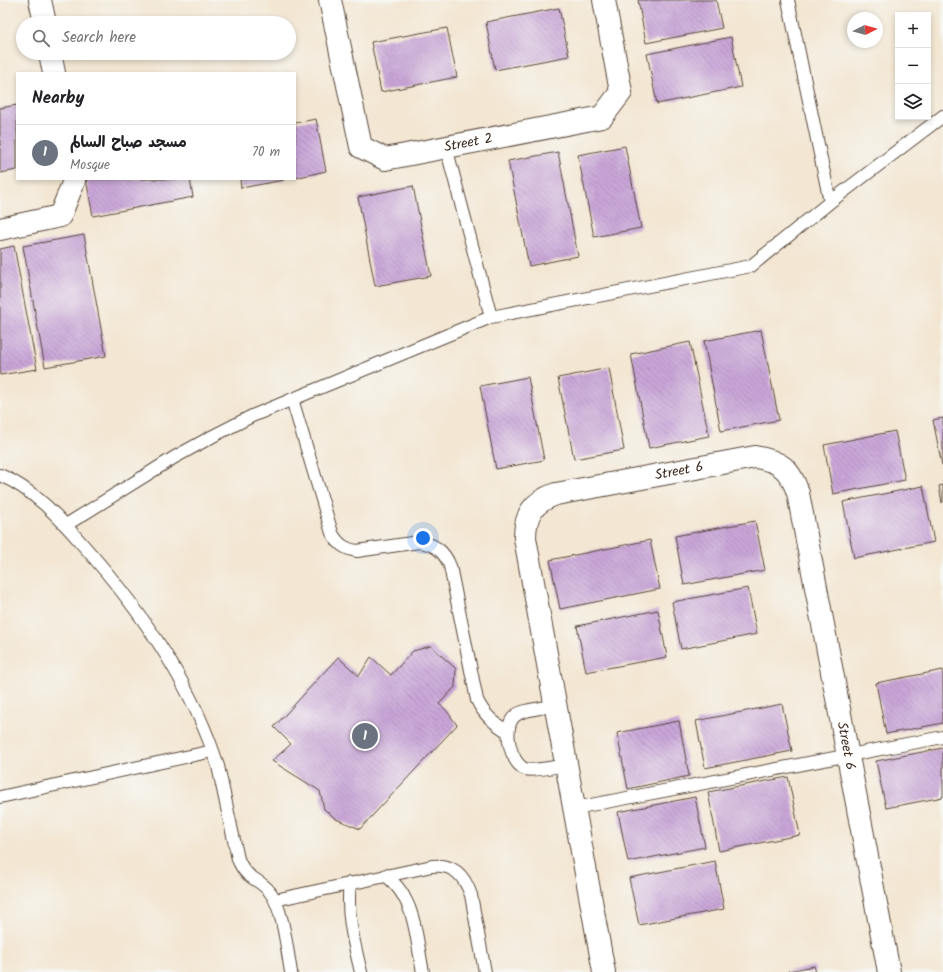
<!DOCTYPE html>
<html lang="en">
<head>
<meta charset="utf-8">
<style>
  body { margin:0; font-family:Kalam,"Playpen Sans Arabic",sans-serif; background:#f6f6f6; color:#202124 }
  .controls { position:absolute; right:12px; top:12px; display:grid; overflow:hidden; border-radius:0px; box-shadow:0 2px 6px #0003 }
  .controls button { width:36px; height:36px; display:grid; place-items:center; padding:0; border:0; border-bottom:1px solid #e0e0e0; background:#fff; color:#202124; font:20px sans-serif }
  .compass { position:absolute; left:847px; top:12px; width:36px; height:36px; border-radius:50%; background:#fff; box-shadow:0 2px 6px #0003; rotate:84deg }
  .you { position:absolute; left:423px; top:538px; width:14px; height:14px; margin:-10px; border:3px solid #fff; border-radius:50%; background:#1a73e8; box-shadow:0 0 0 6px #1a73e833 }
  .badge { display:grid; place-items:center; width:26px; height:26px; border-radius:50%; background:#b5179e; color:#fff; font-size:13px; font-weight:700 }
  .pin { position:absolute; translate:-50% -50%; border:2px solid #fff; box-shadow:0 1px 4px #0006 }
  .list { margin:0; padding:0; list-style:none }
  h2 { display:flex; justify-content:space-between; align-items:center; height:52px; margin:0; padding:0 16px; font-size:17px }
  h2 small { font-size:13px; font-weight:400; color:#757577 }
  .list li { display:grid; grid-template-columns:26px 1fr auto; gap:12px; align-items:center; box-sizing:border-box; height:56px; padding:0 16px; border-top:1px solid #e0e0e0 }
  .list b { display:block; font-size:15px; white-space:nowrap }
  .list p { margin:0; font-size:13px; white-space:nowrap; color:#757577 }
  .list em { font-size:13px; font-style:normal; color:#757577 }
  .icon { flex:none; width:22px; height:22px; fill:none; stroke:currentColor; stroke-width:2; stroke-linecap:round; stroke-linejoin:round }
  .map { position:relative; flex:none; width:943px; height:972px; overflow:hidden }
  .search { position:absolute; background:#fff; box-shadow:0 2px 6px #0003; left:16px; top:16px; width:280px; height:44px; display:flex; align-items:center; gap:10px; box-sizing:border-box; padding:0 14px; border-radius:22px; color:#757577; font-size:15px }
  .panel { position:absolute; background:#fff; box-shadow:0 2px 6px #0003; left:16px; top:72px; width:280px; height:108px; border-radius:0px }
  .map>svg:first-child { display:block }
  .building { fill:url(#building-back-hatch) }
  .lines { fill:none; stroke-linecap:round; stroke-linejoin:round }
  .service-casing { stroke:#574639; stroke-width:14 }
  .minor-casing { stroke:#574639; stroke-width:24 }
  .service { stroke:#fff; stroke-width:12 }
  .minor { stroke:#fff; stroke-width:22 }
  .labels { text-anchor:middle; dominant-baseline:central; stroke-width:3; stroke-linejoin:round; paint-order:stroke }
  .street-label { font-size:14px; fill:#3b2a1e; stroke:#f6f6f2 }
</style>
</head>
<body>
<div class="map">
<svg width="943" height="972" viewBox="0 0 943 972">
  <defs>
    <pattern id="building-back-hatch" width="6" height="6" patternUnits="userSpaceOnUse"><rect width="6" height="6" fill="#c9a6d8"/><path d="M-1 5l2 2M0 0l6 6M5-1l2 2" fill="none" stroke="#a487af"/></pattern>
  </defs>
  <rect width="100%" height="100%" fill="#f6f6f2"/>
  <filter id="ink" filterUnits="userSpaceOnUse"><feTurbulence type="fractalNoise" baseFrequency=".025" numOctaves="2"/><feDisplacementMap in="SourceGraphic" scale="8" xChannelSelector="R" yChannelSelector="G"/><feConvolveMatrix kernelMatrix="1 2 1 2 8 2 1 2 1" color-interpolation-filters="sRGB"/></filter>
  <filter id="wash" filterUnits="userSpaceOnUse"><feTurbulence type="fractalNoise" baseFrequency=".012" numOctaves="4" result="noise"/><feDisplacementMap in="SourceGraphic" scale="16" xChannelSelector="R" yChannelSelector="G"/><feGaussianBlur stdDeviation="0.9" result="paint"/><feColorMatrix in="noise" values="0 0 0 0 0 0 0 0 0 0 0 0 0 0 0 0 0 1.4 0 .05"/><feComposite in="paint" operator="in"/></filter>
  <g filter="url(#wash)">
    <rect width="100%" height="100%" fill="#f3e6d2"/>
    <g id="blocks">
      <path class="building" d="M 638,0 L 716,0 L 722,28 L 646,43 Z
        M 559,8 L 569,56 L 495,70 L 486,22 Z
        M 447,28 L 457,77 L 381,92 L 371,42 Z
        M 731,37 L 741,87 L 657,104 L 647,54 Z
        M 17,105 L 17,170 L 0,173 L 0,108 Z
        M 316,119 L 326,171 L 295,178 L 295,123 Z
        M 625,146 L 641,228 L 594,237 L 578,155 Z
        M 558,152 L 578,256 L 529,266 L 508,161 Z
        M 86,179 L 190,179 L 193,197 L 93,216 Z
        M 240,179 L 284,179 L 284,180 L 241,188 Z
        M 413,186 L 431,276 L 375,286 L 358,197 Z
        M 84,235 L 106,356 L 45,367 L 23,246 Z
        M 14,246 L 37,369 L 0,375 L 0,249 Z
        M 761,330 L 779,420 L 721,431 L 704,341 Z
        M 690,342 L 709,436 L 649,448 L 631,354 Z
        M 609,368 L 624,450 L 574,459 L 558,378 Z
        M 528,377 L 544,460 L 496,469 L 480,386 Z
        M 943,418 L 943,465 L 942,465 L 933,420 Z
        M 895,431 L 905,480 L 833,494 L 824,445 Z
        M 943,485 L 943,502 L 942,503 L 939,486 Z
        M 923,486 L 934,542 L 854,558 L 843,502 Z
        M 755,521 L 765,570 L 684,585 L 675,536 Z
        M 650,540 L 660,589 L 560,609 L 550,560 Z
        M 748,588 L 757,634 L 681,649 L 672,602 Z
        M 658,610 L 667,657 L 586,672 L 577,626 Z
        M 431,646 L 456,669 L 455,687 L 439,704 L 446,710 L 457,725 L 360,829 L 336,819 L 324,809 L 320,791 L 272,761 L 291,744 L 274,727 L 338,657 L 359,676 L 371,657 L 391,675 L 413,651 Z
        M 943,670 L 943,723 L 886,734 L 876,683 Z
        M 782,704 L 792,751 L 705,768 L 696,721 Z
        M 679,721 L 689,776 L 628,789 L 617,733 Z
        M 943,748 L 943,797 L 886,808 L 876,761 Z
        M 788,777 L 800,835 L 719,851 L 708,792 Z
        M 695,797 L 705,847 L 628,862 L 618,812 Z
        M 715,861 L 724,909 L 639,925 L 629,878 Z
        M 814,966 L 816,972 L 788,972 L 788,971 Z"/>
    </g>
  </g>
  <g filter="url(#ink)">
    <use href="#blocks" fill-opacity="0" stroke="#574639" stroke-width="1"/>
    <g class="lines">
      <g class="service-casing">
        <path id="service" d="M 788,0 L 830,202
          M 446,147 L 491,317
          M 292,399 L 332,533 C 338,544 345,549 357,551 L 419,542 C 435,544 444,551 450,566 L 477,700 C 484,715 494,723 508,732
          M 0,475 C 33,489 60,518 83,545 C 140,609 192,683 218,766 L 238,859 C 247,881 258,877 270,892 C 283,908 287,950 291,972
          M 66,525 L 175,457 L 213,436 L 252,416 L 491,317 L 751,266 L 830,202 L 943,116
          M 556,705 C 546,708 522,709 515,716 C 502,726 510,763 525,769 C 535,772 556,766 567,765
          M 0,797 L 213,751
          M 575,808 L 943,737
          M 386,875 C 393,882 400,888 404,897 C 416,917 418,949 423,972
          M 350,883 C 346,914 354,943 361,972
          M 275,900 L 432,866 C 454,864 464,875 471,895 L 485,972"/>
      </g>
      <g class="minor-casing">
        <g id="minor">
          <path d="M 40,0 L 45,23"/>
          <path id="s1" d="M 330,0 L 361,147 L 385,159 L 602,117 L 621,92 L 604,0"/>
          <path d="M 50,53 L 54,73"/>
          <path d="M 0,229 L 60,216 L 74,181 L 74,179"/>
          <path id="s2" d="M 604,972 L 525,538 C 525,514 533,502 556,494 L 755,457 C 781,461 790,469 798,493 L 889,972"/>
        </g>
      </g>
      <use href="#service" class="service"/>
      <use href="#minor" class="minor"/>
    </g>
  </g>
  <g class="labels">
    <g class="street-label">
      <text stroke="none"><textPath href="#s1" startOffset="262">Street 2</textPath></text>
      <text stroke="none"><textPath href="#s2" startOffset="625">Street 6</textPath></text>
      <text stroke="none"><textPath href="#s2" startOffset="1020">Street 6</textPath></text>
    </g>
  </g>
</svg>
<div class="controls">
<button>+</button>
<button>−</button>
<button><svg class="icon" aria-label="layers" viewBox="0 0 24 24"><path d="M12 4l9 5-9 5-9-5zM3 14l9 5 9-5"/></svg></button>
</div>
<svg class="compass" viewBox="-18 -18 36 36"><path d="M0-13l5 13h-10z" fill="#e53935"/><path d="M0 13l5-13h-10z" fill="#757577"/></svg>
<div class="you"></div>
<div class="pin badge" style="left:365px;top:736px;background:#6b7280">1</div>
<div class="search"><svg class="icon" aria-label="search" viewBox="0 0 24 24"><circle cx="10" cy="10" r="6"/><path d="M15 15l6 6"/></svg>Search here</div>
<section class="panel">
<h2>Nearby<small></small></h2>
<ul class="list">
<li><span class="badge" style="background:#6b7280">1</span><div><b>مسجد صباح السالم</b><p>Mosque</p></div><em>70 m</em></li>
</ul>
</section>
</div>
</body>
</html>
